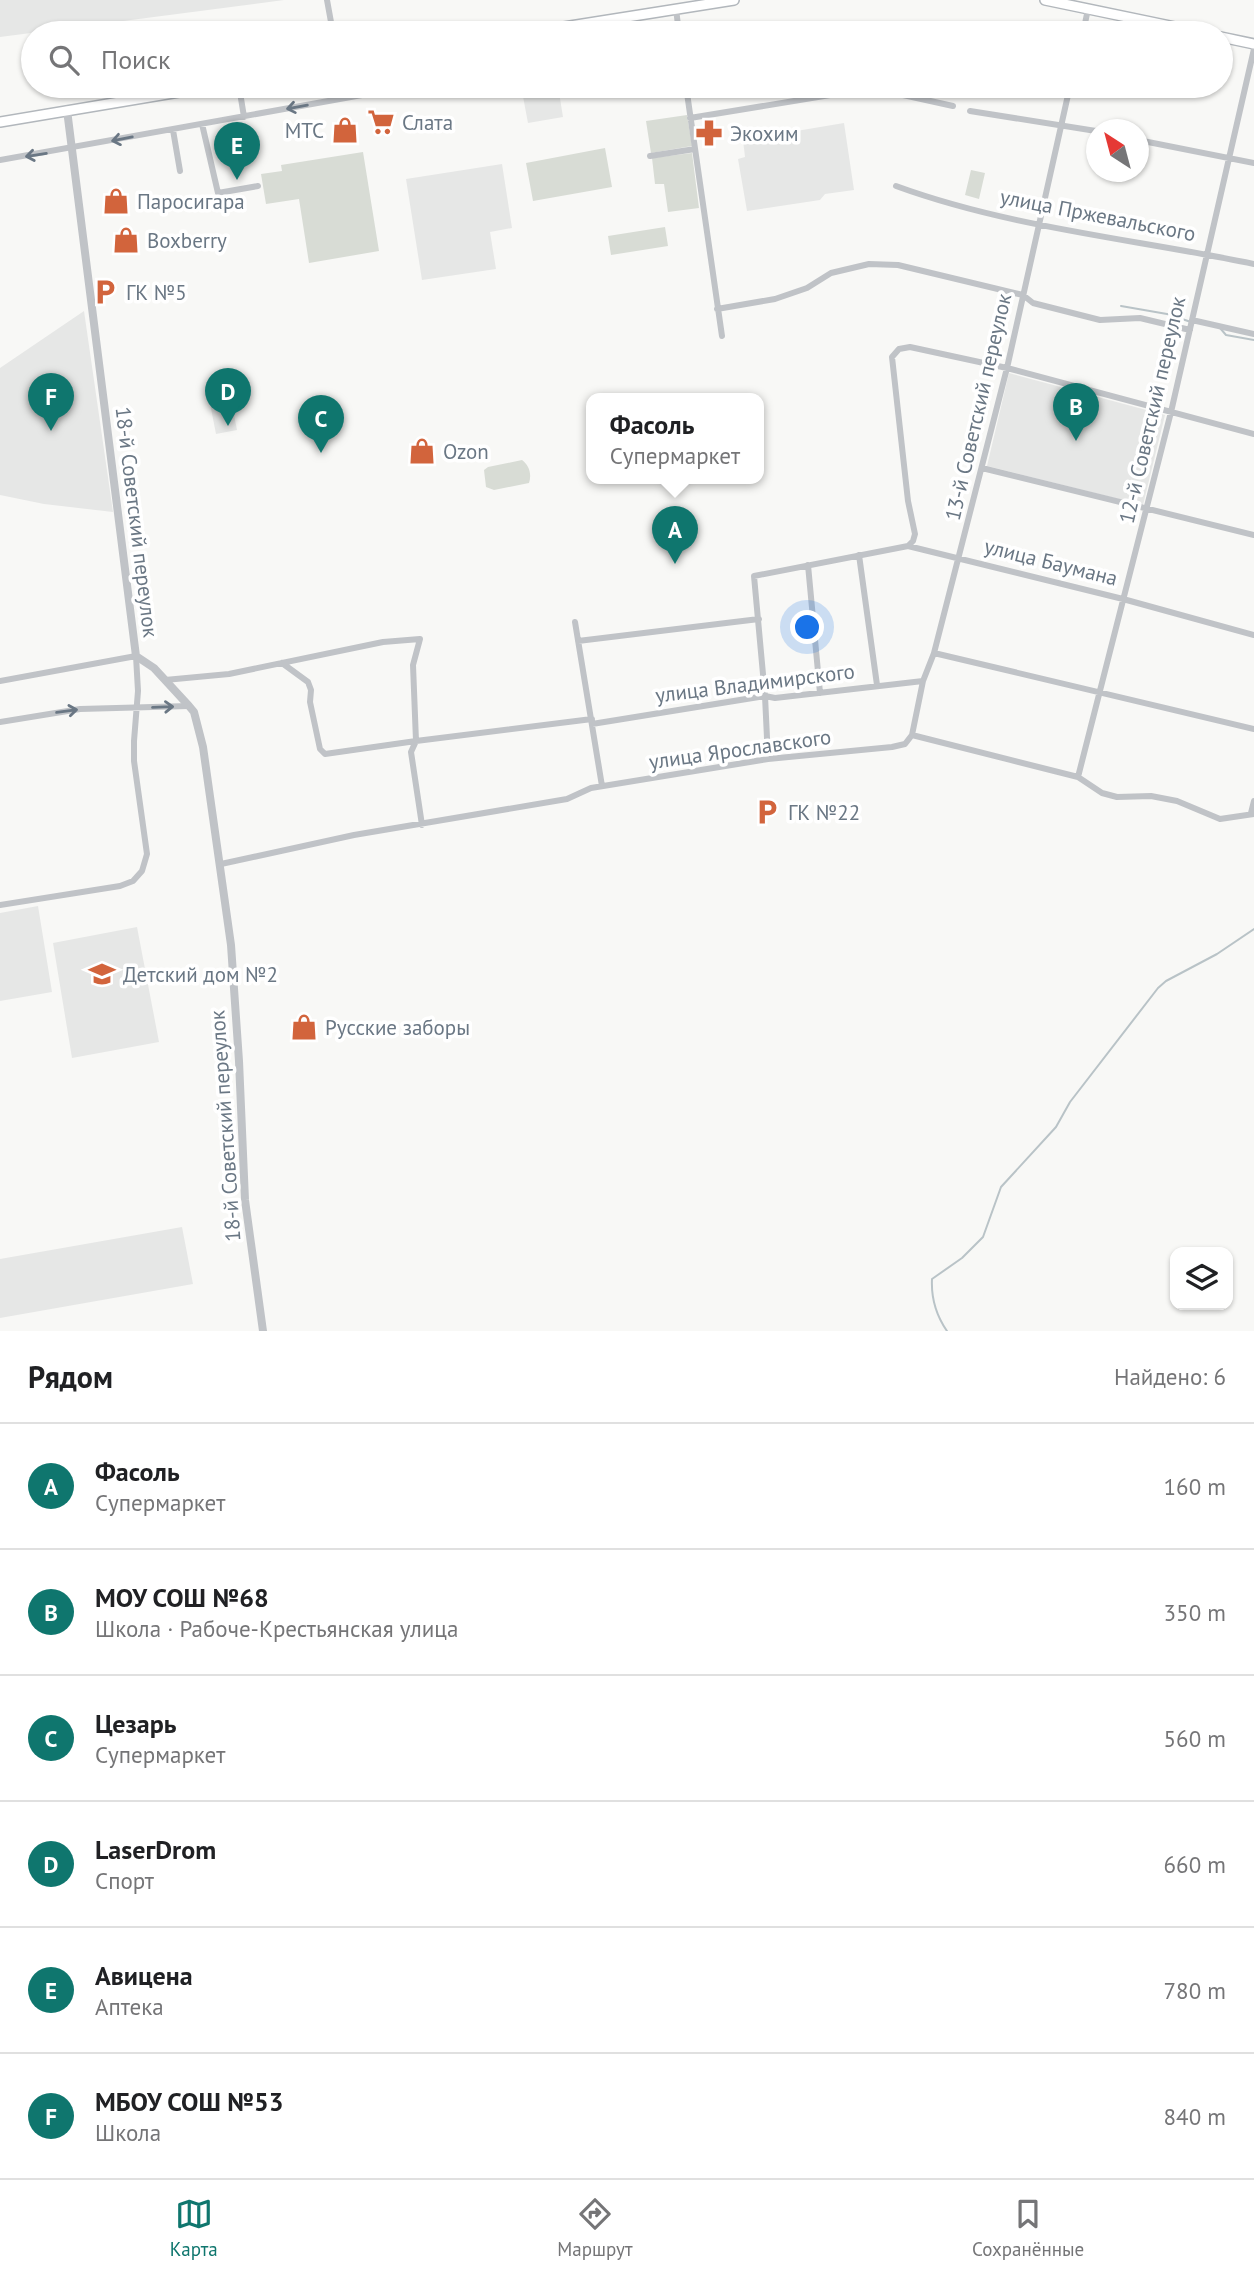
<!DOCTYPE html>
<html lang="ru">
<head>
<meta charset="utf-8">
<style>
  body { margin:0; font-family:"PT Sans",sans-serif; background:#f2f2f2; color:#202124 }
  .controls { position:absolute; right:21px; bottom:21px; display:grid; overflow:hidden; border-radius:14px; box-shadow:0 2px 5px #0004 }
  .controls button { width:63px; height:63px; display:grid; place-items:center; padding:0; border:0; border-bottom:2px solid #e0e0e0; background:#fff; color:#202124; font:35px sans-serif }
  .compass { position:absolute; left:1086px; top:119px; width:63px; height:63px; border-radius:50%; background:#fff; box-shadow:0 2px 5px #0004; rotate:324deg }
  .you { position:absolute; left:808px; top:628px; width:24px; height:24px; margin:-18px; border:5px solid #fff; border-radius:50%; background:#1a73e8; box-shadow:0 0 0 10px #1a73e833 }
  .badge { display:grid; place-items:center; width:46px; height:46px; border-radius:50%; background:#0f766e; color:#fff; font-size:23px; font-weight:700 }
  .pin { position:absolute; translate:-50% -58px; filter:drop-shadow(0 2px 4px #0008) }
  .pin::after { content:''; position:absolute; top:37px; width:24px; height:21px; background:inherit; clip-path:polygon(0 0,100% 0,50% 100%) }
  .popup { position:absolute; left:586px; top:393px; width:178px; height:91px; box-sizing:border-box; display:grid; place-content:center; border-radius:14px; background:#fff; filter:drop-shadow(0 2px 5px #0005); font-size:23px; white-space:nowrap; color:#757577 }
  .popup b { font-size:26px; color:#202124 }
  .popup::after { content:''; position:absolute; left:50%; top:100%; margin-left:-14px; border:14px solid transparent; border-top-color:#fff }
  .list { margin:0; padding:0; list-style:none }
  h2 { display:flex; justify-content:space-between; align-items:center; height:91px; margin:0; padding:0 28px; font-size:30px }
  h2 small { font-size:23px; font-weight:400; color:#757577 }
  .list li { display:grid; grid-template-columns:46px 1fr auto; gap:21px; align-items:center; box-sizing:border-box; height:126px; padding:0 28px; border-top:2px solid #e0e0e0 }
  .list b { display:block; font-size:26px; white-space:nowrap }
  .list p { margin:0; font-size:23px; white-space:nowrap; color:#757577 }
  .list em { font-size:23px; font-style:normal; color:#757577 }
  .icon { flex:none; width:38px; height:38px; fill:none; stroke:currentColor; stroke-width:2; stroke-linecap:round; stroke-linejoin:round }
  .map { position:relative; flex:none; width:1254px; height:1331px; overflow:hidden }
  .search { position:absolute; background:#fff; box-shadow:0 2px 5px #0004; left:21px; right:21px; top:21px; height:77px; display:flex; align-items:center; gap:18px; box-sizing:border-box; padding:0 24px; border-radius:38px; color:#757577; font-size:26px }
  .sheet { height:847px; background:#fff }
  nav { display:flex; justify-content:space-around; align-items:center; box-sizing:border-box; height:98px; border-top:2px solid #e0e0e0; background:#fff; font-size:19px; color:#757577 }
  nav a { display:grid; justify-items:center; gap:4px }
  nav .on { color:#0f766e }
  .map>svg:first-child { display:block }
  .built { fill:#e6e7e6 }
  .green { fill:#d8dcd5 }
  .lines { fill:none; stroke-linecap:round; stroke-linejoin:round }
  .stream { stroke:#b9c3c7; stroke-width:2 }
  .secondary-casing { stroke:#b2b7bc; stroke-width:12 }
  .minor { stroke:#c0c3c7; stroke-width:6 }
  .tertiary { stroke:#c0c3c7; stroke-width:8 }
  .secondary { stroke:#fff; stroke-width:9 }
  .oneway { stroke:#6a7784 }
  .labels { text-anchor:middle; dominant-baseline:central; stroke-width:7; stroke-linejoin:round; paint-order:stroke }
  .poi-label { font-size:21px; fill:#6a7784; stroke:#fff; text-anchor:start }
  .street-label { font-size:21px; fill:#6a7784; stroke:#fff }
</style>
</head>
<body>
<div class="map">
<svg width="1254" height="1331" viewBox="0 0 1254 1331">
  <rect width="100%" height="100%" fill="#f8f8f6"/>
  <path class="built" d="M 0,0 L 284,0 L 0,37 Z
    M 521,86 L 558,86 L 563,117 L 528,123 Z
    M 844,123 L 854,190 L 825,194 L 820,200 L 747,211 L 738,159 L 745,157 L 743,140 Z
    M 502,164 L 512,228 L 490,232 L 496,269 L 422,280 L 406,179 Z
    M 84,311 L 113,512 L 44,504 L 0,495 L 0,368 Z
    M 1009,373 L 1165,415 L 1143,505 L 987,466 Z
    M 228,384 L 237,430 L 216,434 L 207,388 Z
    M 38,906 L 52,992 L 0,1001 L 0,913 Z
    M 137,927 L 159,1042 L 72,1058 L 53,943 Z
    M 182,1227 L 193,1284 L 0,1318 L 0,1259 Z"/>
  <path class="green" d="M 687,115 L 692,146 L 651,153 L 646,121 Z
    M 605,148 L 612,187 L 533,201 L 526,163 Z
    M 363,152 L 379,251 L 309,263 L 299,199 L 266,204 L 261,174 L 282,171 L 281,165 Z
    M 692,153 L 699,208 L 668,212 L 664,184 L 655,184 L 652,158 Z
    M 971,170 L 985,173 L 979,199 L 965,195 Z
    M 665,227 L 668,246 L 611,255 L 608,236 Z
    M 522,460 C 529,465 532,474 529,483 L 494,490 L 486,487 L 484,470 L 488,467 Z"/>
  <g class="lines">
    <path class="stream" d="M 1121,306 L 1167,314 L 1191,322
      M 1220,328 L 1226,335 L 1254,340
      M 947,1331 C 936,1315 931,1299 932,1279 L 962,1258 L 983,1237 L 1001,1187 L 1056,1127 L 1070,1102 L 1158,988 L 1166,981 L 1217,954 L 1254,929"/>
    <g class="secondary-casing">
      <path id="secondary" d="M 1045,0 L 1204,33
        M 526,33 L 734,0
        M 1221,37 L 1254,44
        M 0,122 L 215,86"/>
    </g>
    <path class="minor" d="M 327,0 L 333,33
      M 676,9 L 679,33
      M 1083,33 L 1088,9
      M 239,86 L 244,117
      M 686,86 L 722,336
      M 970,111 L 1096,131
      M 690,118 L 885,86 L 894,93 L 953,106
      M 202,124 L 218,193 L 258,186
      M 173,130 L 180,171
      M 1138,140 L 1254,163
      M 650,156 L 695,149
      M 0,160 L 412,86
      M 896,186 C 1011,228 1135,239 1254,264
      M 717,309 L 775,299 L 807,288 L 831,273 L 869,264 L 898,265 L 1023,295 L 1033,303 L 1100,320 L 1140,318 L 1190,330
      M 1192,320 L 1254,334
      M 982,468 L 1254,535
      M 908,546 L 913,541 L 915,534 L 908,501 L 892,357 L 899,349 L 910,347 L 1007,368 L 1254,434
      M 859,555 L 877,685
      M 808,565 L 820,693
      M 575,622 L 602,786
      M 578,641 L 759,619
      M 934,653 L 1254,729
      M 282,663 L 308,682 L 311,690 L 310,702 L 320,749 L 325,754 L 416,741 L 592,719
      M 165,680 L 229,674 L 383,642 L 420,639 L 413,665 L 416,741 L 411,752 L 422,825
      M 0,681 L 136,656 L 138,691 L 134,741 L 134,761 L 147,854 L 142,871 L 133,881 L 120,886 L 0,905
      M 0,722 L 80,709 L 189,706
      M 592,724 L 765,696 L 775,698 L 923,681
      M 912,735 L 1078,777 L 1102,793 L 1117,797 L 1151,796 L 1177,801 L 1220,819 L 1254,814
      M 768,759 L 765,696 L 754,576 L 908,546 L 1123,599 L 1254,635
      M 1078,777 L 1171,412 L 1254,49
      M 1251,813 L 1254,801
      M 221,864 L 354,835 L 567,799 L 591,788 L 768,759 L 892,747 L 905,744 L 912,735 L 923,681 L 934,653 L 1007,368 L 1070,86"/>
    <path class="tertiary" d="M 67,110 L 136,656 L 154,668 L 189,706 L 194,712 L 203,747 L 231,945 L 239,1061 L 245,1200 L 263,1331"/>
    <use href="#secondary" class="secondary"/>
  </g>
  <defs><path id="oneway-shaft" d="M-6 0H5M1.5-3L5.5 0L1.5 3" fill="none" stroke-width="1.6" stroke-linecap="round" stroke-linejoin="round" transform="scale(1.75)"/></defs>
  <g class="oneway">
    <use href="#oneway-shaft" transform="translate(297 107) rotate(170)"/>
    <use href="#oneway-shaft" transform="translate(122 139) rotate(169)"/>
    <use href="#oneway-shaft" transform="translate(36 155) rotate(171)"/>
    <use href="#oneway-shaft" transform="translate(163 707) rotate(-2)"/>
    <use href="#oneway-shaft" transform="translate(67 711) rotate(-8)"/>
  </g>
  <defs>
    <g id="supermarket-bare" transform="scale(2.1)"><path d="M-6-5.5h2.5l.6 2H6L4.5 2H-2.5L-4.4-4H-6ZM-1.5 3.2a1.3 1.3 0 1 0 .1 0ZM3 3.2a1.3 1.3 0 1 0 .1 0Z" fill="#d2643c" stroke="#fff" stroke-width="2.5" paint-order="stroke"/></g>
    <g id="shop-bare" transform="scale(2.1)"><path d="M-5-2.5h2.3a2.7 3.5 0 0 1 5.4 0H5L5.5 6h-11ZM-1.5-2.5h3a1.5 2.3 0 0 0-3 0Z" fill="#d2643c" stroke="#fff" stroke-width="2.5" paint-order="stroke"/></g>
    <g id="pharmacy-bare" transform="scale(2.1)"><path d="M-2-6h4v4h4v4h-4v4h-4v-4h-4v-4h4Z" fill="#d2643c" stroke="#fff" stroke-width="2.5" paint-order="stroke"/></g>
    <g id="parking-bare" transform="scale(2.1)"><path d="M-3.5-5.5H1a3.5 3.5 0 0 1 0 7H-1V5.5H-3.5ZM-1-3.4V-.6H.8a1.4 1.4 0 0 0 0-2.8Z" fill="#d2643c" stroke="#fff" stroke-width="2.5" paint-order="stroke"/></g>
    <g id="school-bare" transform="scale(2.1)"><path d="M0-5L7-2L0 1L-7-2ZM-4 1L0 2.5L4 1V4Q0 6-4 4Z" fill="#d2643c" stroke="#fff" stroke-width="2.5" paint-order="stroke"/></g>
  </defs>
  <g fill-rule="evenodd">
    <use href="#supermarket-bare" x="381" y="122"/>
    <use href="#shop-bare" x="345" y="130"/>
    <use href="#pharmacy-bare" x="709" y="133"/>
    <use href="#shop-bare" x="116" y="201"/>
    <use href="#shop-bare" x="126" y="240"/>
    <use href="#parking-bare" x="105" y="292"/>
    <use href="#shop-bare" x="422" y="451"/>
    <use href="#parking-bare" x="767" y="812"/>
    <use href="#school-bare" x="102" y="974"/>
    <use href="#shop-bare" x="304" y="1027"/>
  </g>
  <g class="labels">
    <g class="poi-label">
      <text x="402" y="122">Слата</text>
      <text x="324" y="130" text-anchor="end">МТС</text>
      <text x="730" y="133">Экохим</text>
      <text x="137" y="201">Паросигара</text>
      <text x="147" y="240">Boxberry</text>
      <text x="126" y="292">ГК №5</text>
      <text x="443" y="451">Ozon</text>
      <text x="788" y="812">ГК №22</text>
      <text x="123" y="974">Детский дом №2</text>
      <text x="325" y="1027">Русские заборы</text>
    </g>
    <g class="street-label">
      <text transform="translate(1098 215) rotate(11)">улица Пржевальского</text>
      <text transform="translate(978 407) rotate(-77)">13-й Советский переулок</text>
      <text transform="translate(1152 410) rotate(-77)">12-й Советский переулок</text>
      <text transform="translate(137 522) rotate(83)">18-й Советский переулок</text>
      <text transform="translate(1051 562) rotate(14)">улица Баумана</text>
      <text transform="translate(755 683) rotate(-7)">улица Владимирского</text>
      <text transform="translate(740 749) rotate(-8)">улица Ярославского</text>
      <text transform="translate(225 1126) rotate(-94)">18-й Советский переулок</text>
    </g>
  </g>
</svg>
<div class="controls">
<button><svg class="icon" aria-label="layers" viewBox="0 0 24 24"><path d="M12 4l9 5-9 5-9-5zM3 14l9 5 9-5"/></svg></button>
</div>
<svg class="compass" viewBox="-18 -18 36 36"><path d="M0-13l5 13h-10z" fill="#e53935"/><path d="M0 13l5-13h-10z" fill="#757577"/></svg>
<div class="you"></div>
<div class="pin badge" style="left:675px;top:564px">A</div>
<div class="popup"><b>Фасоль</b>Супермаркет</div>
<div class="pin badge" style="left:1076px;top:441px">B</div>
<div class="pin badge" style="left:321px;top:453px">C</div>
<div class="pin badge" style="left:228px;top:426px">D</div>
<div class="pin badge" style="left:237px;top:180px">E</div>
<div class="pin badge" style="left:51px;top:431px">F</div>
<div class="search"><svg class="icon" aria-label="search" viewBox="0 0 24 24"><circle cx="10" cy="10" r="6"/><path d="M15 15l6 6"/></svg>Поиск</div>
</div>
<section class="sheet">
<h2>Рядом<small>Найдено: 6</small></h2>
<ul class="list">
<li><span class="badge">A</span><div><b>Фасоль</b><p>Супермаркет</p></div><em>160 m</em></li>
<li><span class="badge">B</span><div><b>МОУ СОШ №68</b><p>Школа · Рабоче-Крестьянская улица</p></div><em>350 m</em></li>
<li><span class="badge">C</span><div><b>Цезарь</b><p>Супермаркет</p></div><em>560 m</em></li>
<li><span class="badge">D</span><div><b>LaseгDrom</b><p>Спорт</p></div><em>660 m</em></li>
<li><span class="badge">E</span><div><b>Авицена</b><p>Аптека</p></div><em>780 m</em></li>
<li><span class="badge">F</span><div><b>МБОУ СОШ №53</b><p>Школа</p></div><em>840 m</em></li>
</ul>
</section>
<nav>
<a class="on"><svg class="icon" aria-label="map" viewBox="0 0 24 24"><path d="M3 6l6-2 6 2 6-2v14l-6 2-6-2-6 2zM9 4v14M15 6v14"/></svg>Карта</a>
<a><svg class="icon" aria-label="directions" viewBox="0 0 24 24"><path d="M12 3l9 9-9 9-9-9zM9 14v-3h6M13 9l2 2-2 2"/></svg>Маршрут</a>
<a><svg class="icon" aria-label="saved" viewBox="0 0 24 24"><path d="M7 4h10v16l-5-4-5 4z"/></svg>Сохранённые</a>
</nav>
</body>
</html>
